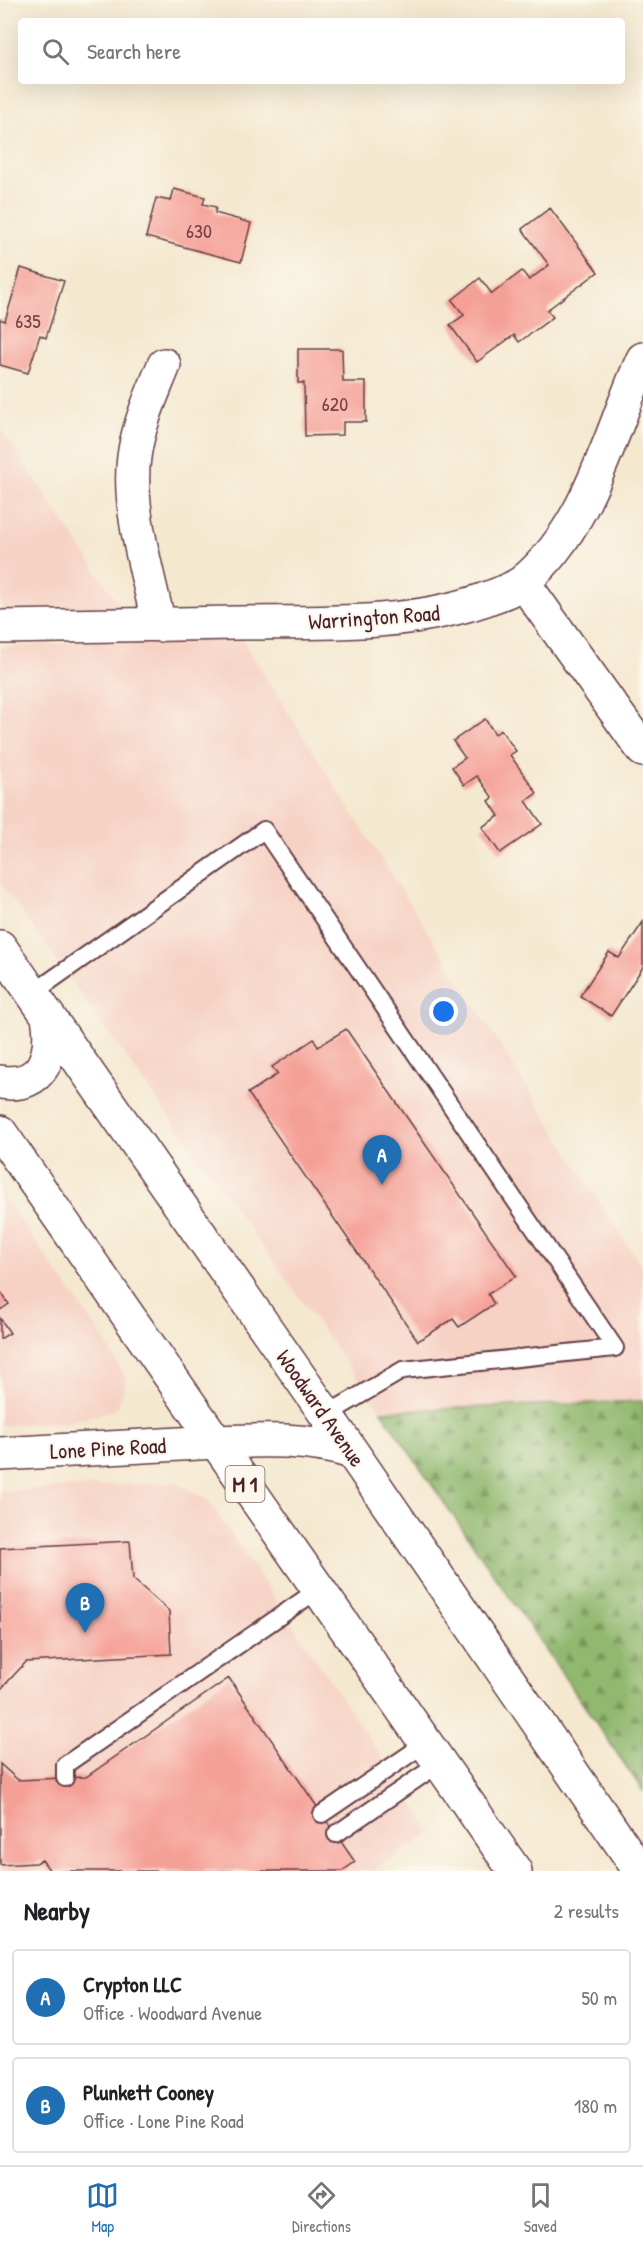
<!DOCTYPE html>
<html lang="en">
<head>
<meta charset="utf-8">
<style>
  body { margin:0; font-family:"Patrick Hand",sans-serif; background:#f2f2f2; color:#202124 }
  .you { position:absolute; left:444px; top:1012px; width:21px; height:21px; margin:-15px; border:4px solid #fff; border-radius:50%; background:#1a73e8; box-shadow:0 0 0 9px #1a73e833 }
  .badge { display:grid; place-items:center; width:39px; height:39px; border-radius:50%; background:#1f6fb2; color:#fff; font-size:20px; font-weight:700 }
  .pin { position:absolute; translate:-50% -50px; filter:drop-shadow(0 2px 3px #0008) }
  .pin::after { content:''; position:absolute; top:32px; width:21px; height:18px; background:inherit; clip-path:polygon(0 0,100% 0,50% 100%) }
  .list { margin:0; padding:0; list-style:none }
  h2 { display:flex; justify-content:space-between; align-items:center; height:78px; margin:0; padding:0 24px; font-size:26px }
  h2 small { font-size:20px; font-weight:400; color:#757577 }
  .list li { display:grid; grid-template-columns:39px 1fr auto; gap:18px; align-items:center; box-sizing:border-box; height:96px; margin:0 12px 12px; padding:0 12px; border:2px solid #e0e0e0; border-radius:6px }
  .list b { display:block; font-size:22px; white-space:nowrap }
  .list p { margin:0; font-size:20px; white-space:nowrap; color:#757577 }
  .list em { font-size:20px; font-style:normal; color:#757577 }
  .icon { flex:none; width:33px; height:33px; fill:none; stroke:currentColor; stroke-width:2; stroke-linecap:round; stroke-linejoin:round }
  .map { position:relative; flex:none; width:643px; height:1871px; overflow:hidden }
  .search { position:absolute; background:#fff; box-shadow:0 6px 24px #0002; left:18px; right:18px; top:18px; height:66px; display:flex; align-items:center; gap:15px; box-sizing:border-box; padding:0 21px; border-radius:6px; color:#757577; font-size:22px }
  .sheet { height:294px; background:#fff }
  nav { display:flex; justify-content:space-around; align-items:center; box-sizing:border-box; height:84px; border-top:2px solid #e0e0e0; background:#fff; font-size:16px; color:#757577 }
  nav a { display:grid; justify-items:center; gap:3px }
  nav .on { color:#1f6fb2 }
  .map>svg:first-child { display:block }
  .built { fill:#f6d2c5 }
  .forest { fill:url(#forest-firs); stroke:#6d6c4c; stroke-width:1.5 }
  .building { fill:#f5a097 }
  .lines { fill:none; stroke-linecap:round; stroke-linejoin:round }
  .lane-casing { stroke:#643d44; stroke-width:20 }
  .street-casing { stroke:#643d44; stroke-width:36 }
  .secondary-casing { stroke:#643d44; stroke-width:36 }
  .primary-casing { stroke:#643d44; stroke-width:36 }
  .lane { stroke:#fff; stroke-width:16 }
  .street { stroke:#fff; stroke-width:33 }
  .secondary { stroke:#fff; stroke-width:33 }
  .primary { stroke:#fff; stroke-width:33 }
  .labels { text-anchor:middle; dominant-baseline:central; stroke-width:4.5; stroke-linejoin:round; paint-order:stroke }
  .number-label { font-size:20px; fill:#753f46 }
  .shield { fill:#fbf7ec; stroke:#7f6065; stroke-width:1.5 }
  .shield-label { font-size:21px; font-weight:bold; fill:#4a1f2b }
  .street-label { font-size:22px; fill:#4a1f2b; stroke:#fbf7ec }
</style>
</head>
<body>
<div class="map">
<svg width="643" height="1871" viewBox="0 0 643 1871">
  <defs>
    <pattern id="forest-firs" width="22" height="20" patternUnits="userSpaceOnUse" patternTransform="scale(1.5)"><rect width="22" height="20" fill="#90b86e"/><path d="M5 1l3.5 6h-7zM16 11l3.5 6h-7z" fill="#78955b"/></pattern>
  </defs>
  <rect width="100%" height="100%" fill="#fbf7ec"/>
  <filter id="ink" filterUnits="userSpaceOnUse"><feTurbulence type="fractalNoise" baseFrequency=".0167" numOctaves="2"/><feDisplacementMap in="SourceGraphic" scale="12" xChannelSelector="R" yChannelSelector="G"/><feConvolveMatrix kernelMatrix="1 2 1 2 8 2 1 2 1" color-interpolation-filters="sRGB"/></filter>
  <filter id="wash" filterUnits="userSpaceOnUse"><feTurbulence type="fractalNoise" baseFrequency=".008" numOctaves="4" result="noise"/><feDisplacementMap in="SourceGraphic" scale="24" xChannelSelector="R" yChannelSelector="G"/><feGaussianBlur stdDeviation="1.35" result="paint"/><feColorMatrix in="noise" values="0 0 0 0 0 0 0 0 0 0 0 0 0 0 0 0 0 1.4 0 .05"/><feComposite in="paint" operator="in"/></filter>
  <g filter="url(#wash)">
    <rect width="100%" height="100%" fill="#f4e8cf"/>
    <path class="built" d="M 0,428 L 121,607 L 0,610 Z
      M 235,629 L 643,1269 L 643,1401 L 381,1411 L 0,882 L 0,648 Z
      M 0,1192 L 101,1334 L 127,1380 L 117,1409 L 69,1422 L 0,1425 Z
      M 175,1482 L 209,1501 L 432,1832 L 372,1871 L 0,1871 L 0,1491 Z"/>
    <path class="forest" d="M 643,1401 L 643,1791 L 381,1411 Z"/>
    <g id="blocks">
      <path class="building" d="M 174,189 L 205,197 L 203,204 L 216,207 L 215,213 L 251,223 L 241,262 L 146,237 L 156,198 L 171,201 Z
        M 550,208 L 598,272 L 547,310 L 553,317 L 519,342 L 514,335 L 477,362 L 450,325 L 464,315 L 452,300 L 480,278 L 492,294 L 522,271 L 529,280 L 549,265 L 522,229 Z
        M 21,268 L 64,281 L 46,338 L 40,335 L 28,373 L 0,365 L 0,319 L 5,321 Z
        M 298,349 L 342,349 L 343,382 L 366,382 L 366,422 L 343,422 L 343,435 L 305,436 L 304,383 L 298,383 Z
        M 485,719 L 495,734 L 501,730 L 516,751 L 510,755 L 537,793 L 526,801 L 542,824 L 500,853 L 482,827 L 499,816 L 489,801 L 493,798 L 477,776 L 464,785 L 452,767 L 465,758 L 453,741 Z
        M 643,922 L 643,967 L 611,1016 L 580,996 L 609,952 L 619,958 Z
        M 346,1029 L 516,1276 L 488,1294 L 494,1304 L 459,1327 L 453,1319 L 418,1341 L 248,1093 L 278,1074 L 272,1067 L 314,1039 L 318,1047 Z
        M 0,1291 L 9,1304 L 0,1310 Z
        M 0,1318 L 10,1333 L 0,1339 Z
        M 130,1541 L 133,1579 L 169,1611 L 171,1654 L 26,1662 L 0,1690 L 0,1548 Z
        M 229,1678 L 355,1862 L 342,1871 L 50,1871 L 42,1860 L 36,1863 L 0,1865 L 0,1764 L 18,1780 L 86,1777 Z"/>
    </g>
  </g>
  <g filter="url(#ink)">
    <use href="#blocks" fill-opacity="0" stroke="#643d44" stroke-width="1.5"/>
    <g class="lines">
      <g class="lane-casing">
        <path id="lane" d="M 33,993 L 264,830 L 615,1348 L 403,1370 L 326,1415
          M 65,1778 L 65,1765 L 319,1589
          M 322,1814 L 426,1743
          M 336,1834 L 440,1763"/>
      </g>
      <g class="street-casing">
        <path id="street" d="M 523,582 L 643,750
          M 159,625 C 148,574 127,507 134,457 C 138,425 152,395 164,365
          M 0,627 C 79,625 157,625 236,623 C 318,622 404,627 483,600 C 496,595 513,590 524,581 C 590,526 609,434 643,359"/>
      </g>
      <g class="secondary-casing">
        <path id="secondary" d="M 0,1454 L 216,1442"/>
      </g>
      <g class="primary-casing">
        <path id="primary" d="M 0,947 L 352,1452 L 640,1871
          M 0,1082 C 45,1089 54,1053 48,1016
          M 0,1132 L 515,1871
          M 216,1442 C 262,1440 308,1438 352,1452"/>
      </g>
      <use href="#lane" class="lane"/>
      <use href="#street" class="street"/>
      <use href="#secondary" class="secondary"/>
      <use href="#primary" class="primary"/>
    </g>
  </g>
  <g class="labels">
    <g class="number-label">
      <text x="199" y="230">630</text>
      <text x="28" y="320">635</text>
      <text x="335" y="403">620</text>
    </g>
    <rect class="shield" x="225.5" y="1466" width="39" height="36" rx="4.5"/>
    <g class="shield-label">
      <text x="245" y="1484">M 1</text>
    </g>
    <g class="street-label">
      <text transform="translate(374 617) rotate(-4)">Warrington Road</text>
      <text transform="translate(321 1408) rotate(55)">Woodward Avenue</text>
      <text transform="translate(108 1448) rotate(-3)">Lone Pine Road</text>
    </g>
  </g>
</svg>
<div class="you"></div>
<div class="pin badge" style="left:382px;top:1185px">A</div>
<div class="pin badge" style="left:85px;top:1633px">B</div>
<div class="search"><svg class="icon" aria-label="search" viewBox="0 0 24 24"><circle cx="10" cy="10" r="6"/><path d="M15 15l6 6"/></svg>Search here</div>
</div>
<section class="sheet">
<h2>Nearby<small>2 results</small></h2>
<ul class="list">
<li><span class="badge">A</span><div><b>Crypton LLC</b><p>Office · Woodward Avenue</p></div><em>50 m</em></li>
<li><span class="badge">B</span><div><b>Plunkett Cooney</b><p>Office · Lone Pine Road</p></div><em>180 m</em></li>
</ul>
</section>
<nav>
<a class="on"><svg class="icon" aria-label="map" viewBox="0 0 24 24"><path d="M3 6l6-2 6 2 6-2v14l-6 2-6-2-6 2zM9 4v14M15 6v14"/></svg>Map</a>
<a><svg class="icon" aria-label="directions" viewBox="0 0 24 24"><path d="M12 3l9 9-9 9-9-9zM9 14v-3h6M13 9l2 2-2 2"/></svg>Directions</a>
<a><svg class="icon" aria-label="saved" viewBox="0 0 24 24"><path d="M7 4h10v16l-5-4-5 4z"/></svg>Saved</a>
</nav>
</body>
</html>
